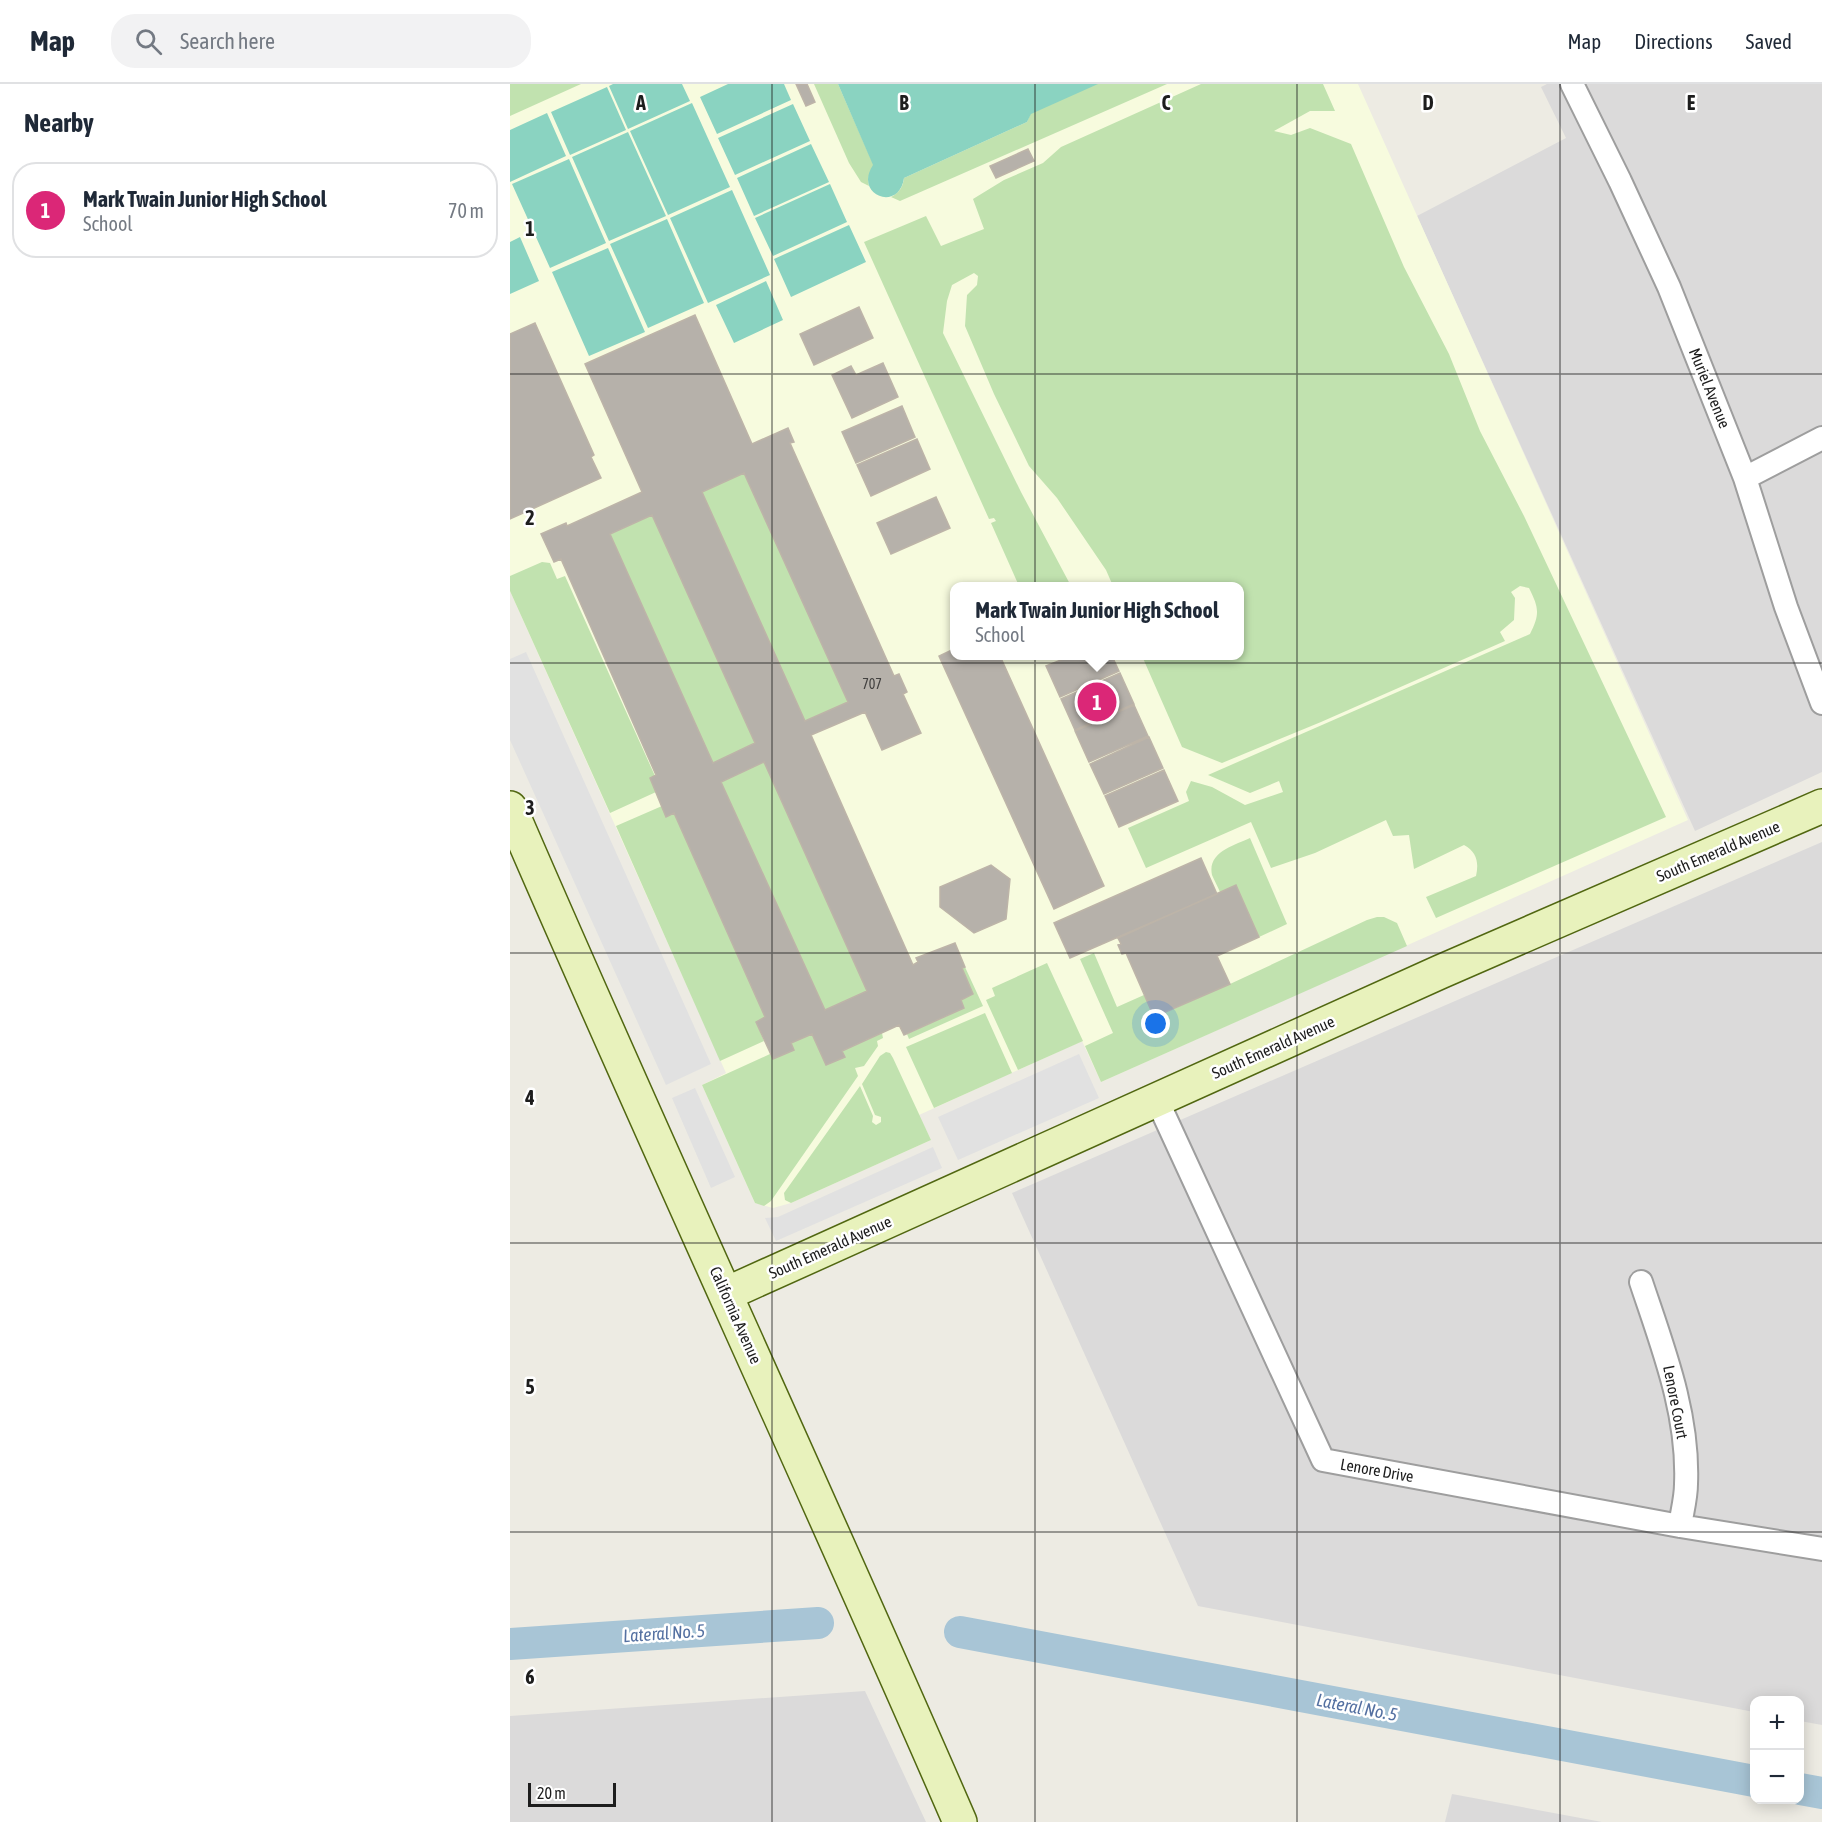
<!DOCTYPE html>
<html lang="en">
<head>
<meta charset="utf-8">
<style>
  body { margin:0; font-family:"Asap Condensed",sans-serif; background:#f2f2f3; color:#1f2937 }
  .controls { position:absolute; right:18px; bottom:18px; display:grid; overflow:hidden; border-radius:12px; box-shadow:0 3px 15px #0003 }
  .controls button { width:54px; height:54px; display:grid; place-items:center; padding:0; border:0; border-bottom:2px solid #e0e1e3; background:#fff; color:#1f2937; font:30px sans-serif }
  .scale { position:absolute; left:18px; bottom:15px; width:88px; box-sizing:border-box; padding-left:6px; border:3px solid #1d1d1d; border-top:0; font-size:16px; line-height:21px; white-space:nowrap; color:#1d1d1d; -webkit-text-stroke:4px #fff; paint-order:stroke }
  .you { position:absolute; left:646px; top:940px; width:21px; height:21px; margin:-15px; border:4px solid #fff; border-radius:50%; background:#1a73e8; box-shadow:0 0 0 9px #1a73e833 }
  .badge { display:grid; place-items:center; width:39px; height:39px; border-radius:50%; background:#db2777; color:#fff; font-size:20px; font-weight:700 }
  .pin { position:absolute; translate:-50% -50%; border:3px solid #fff; box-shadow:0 2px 6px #0006 }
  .popup { position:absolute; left:440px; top:498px; width:294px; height:78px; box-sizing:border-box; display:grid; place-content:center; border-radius:12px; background:#fff; filter:drop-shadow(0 2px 4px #0005); font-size:20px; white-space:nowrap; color:#747a83 }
  .popup b { font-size:22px; color:#1f2937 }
  .popup::after { content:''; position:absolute; left:50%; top:100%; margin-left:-12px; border:12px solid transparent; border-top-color:#fff }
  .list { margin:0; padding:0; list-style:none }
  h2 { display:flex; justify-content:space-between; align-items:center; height:78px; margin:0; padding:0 24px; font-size:26px }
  h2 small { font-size:20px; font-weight:400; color:#747a83 }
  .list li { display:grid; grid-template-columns:39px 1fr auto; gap:18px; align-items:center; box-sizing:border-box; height:96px; margin:0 12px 12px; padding:0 12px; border:2px solid #e0e1e3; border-radius:24px }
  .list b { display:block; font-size:22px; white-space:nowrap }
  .list p { margin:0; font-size:20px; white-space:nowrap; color:#747a83 }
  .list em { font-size:20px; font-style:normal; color:#747a83 }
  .icon { flex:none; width:33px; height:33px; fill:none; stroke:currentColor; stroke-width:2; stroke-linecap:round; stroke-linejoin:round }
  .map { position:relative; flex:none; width:1312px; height:1738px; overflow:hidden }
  header { display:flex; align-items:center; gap:36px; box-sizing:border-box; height:84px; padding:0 30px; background:#fff; border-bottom:2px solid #e0e1e3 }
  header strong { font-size:28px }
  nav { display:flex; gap:33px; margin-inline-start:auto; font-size:21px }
  .search { width:420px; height:54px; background:#f2f2f3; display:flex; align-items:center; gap:15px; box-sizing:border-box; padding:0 21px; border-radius:24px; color:#747a83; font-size:22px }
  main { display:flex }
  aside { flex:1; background:#fff }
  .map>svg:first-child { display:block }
  .residential { fill:#dbdada }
  .education { fill:#f7fbde; fill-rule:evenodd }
  .grass { fill:#c1e2af }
  .pitch { fill:#8ad3c1 }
  .parking { fill:#e1e1e1 }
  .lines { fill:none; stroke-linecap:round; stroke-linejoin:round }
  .canal { stroke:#a8c5d6; stroke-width:32 }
  .building { fill:#b6b1aa; stroke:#bdb4a8; stroke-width:1.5; fill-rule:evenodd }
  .street-casing { stroke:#9e9e9e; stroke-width:26 }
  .secondary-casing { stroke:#516711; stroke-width:36 }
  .street { stroke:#fff; stroke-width:22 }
  .secondary { stroke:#e8f2bc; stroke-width:33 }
  .grid { fill:none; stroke:#1d1d1d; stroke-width:1.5; stroke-opacity:0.55 }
  .labels { text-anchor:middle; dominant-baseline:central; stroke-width:5; stroke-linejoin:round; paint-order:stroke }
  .number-label { font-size:14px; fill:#434240 }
  .street-label { font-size:16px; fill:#1d1d1d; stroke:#fff }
  .water-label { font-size:18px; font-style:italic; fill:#5470a1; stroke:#fff }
  .grid-label { font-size:20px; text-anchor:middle; font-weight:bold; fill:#1d1d1d; stroke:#fff; stroke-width:5; stroke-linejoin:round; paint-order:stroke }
</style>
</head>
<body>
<header>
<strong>Map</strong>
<div class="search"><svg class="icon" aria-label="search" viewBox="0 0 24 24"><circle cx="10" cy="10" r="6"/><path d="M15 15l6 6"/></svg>Search here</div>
<nav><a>Map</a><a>Directions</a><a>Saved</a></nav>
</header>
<main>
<aside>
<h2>Nearby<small></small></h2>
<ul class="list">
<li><span class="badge">1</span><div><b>Mark Twain Junior High School</b><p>School</p></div><em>70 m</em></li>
</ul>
</aside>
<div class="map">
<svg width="1312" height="1738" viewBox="0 0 1312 1738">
  <rect width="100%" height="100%" fill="#edebe3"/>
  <path class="residential" d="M 1037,0 L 1312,0 L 1312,688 L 1185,747 L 907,132 L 1056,54 L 1031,3 Z
    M 1312,758 L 1312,1641 L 1290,1637 L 1290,1616 L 1244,1616 L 1244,1628 L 688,1522 L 502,1109 Z
    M 355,1607 L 416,1738 L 0,1738 L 0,1632 Z
    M 942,1710 L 1092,1738 L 935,1738 Z"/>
  <path class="education" d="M 0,0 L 848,0 L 1178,736 L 591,998 L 572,957 L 409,1031 L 421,1056 L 281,1119 L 263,1124 L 245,1119 L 192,1001 L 216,989 L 0,507 ZM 444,502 L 730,502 L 730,572 L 444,572 Z"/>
  <path class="grass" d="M 0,0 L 71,0 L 0,32 Z
    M 304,0 L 328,0 L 364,82 C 359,88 357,95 359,102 L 351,98 L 339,79 Z
    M 533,0 L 657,0 L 390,117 L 381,113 C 389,109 393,103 394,94 L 517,38 Z
    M 691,0 L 813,0 L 825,27 L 800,27 L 764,47 L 781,51 L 800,44 L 841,60 L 894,183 L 939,270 L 970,347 L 1014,432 L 1156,733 L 926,834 L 916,813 L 966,792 C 969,779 967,768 954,761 L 904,785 L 899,751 L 883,752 L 876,736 L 805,769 L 761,784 L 741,738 L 636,784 L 618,744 L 679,717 L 676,708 L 681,697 L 702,703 L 735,721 L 773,708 L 769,697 L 740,709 L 698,691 L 1020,550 C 1030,530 1029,524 1019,504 L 1010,502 L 1001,508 L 1005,514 L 1004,536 L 990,548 L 995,557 L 811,638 L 712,679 L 672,663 L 632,572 L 730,572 L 730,502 L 603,502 L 596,486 L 547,414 L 519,382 L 484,310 L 455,242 L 457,211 L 467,201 L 468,192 L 464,189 L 442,201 L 437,217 L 433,249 L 511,408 L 561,502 L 509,502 L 481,439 L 486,437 L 484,434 L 479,435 L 354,158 L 416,132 L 431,162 L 474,145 L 463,115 L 494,96 L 533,79 L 551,63 Z
    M 234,389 L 338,618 L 295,637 L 192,408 Z
    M 142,431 L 245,659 L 203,679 L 100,450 Z
    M 32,478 L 40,479 L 47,495 L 55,492 L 145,692 L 140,694 L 146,708 L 100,729 L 0,507 L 0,492 Z
    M 254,678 L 357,907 L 315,926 L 211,698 Z
    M 152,722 L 156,732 L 164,729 L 255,933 L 246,938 L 254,957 L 210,977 L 106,742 Z
    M 740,754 L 777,840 L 749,853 L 726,802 L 710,808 C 708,803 704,796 702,791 C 697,768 725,761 740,754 Z
    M 867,833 L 874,833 L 887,839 L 897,862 L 591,998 L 575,962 L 603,949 L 570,875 L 584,869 L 607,923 L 634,911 L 645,933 L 720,900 L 857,836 Z
    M 537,879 L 573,957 L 508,986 L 476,916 L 485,912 L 482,904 Z
    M 455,883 L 473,922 L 399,955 L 397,950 L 454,924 L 451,916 L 463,910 L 452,884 Z
    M 475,929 L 502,989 L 424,1024 L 396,963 Z
    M 372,949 L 373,954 L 367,957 L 368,962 L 354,982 L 345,984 L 348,992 L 261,1117 L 254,1122 L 245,1119 L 192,1001 L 260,970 L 263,975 L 284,966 L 281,959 L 302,950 L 334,973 L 332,967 Z
    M 376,968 L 380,969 L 383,974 L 421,1056 L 281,1119 L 275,1116 L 274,1109 L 350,1002 L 363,1032 L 362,1038 L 366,1041 L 371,1038 L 371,1033 L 365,1031 L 352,1000 L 370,972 Z"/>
  <path class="pitch" d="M 103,0 L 172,0 L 180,17 L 118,45 L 99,2 Z
    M 218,0 L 274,0 L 281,16 L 207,50 L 190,13 Z
    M 328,0 L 588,0 L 521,30 L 517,38 L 394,94 C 389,129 343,111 363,81 Z
    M 97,3 L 116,46 L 60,71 L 41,28 Z
    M 182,19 L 220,103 L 158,131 L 120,47 Z
    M 283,20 L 300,57 L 225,91 L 208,54 Z
    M 37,29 L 56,72 L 0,98 L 0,46 Z
    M 118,48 L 156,132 L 99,157 L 62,73 Z
    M 301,60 L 319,98 L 244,132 L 227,94 Z
    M 59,75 L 96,159 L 40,184 L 2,100 Z
    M 320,100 L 337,138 L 263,172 L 245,134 Z
    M 222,106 L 260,191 L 198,219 L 160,134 Z
    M 157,135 L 194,219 L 138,244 L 100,160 Z
    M 339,141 L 356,178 L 281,213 L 264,175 Z
    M 10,153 L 29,197 L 0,210 L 0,158 Z
    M 98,164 L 135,248 L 79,272 L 42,188 Z
    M 256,197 L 273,236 L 224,259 L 206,221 Z"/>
  <path class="parking" d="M 16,568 L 201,980 L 156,1001 L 0,656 L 0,575 Z
    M 569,970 L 589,1014 L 448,1076 L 428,1033 Z
    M 185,1004 L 225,1093 L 201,1104 L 162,1014 Z
    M 423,1063 L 432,1084 L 266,1157 L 255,1134 L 268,1133 Z"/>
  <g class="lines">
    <path class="canal" d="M 450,1548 L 1244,1697
      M 0,1560 L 308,1539
      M 1290,1705 L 1312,1709"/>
  </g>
  <path class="building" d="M 286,0 L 297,0 L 305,18 L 296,22 Z
    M 518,65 L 524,77 L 486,94 L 480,82 Z
    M 349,223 L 363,254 L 304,281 L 290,250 Z
    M 185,231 L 242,360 L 278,344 L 284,358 L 280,359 L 384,592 L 389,590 L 397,608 L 393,610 L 411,649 L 372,666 L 355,628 L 301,651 L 403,881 L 408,878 L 406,874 L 445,859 L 455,883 L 452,884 L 463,910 L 451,916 L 454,924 L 394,951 L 389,941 L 332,967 L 335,973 L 316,981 L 302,950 L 281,959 L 284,966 L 263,975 L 246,938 L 255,933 L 164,729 L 156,733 L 140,694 L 146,691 L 51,475 L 44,478 L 31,450 L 56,439 L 57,442 L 132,408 L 75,280 ZM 234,389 L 338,618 L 295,637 L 192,408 ZM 142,431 L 245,659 L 203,679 L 100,450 ZM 254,678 L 357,907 L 315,926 L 211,698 Z
    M 25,239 L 84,371 L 81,373 L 91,394 L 0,435 L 0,250 Z
    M 373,279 L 388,313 L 342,334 L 322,291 L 341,282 L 346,291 Z
    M 392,322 L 405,353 L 346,379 L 332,348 Z
    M 407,355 L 420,385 L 361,412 L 347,381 Z
    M 426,413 L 440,444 L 381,470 L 367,439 Z
    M 444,565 L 444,572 L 490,572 L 594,802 L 544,825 L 429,572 Z
    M 561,572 L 602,572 L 609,587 L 550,613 L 536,582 Z
    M 610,589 L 624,620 L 565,646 L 551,615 Z
    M 624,621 L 638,652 L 579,678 L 565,647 Z
    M 639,653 L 653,684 L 594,710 L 580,680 Z
    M 654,686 L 668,717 L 609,743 L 595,712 Z
    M 691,774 L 707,810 L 560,874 L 544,839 Z
    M 481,781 L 500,795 L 496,835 L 464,849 L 430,823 L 430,803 Z
    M 726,801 L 749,853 L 707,872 L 720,900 L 644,933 L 616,869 L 612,870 L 608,861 L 611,860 L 608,854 Z"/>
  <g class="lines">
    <g class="street-casing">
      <path id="street" d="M 1062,0 L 1110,97 L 1159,203 L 1235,394 L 1276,523 L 1312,619
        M 1235,394 L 1312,354
        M 647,1016 L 813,1376 L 1170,1442 L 1312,1465
        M 1131,1198 C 1153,1264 1179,1330 1176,1400 C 1176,1414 1172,1428 1170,1442"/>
    </g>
    <g class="secondary-casing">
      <path id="secondary" d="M 0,724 C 146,1063 303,1399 450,1738
        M 216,1210 L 930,888 L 1312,722"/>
    </g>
    <use href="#street" class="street"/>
    <use href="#secondary" class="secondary"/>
  </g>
  <path class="grid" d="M 262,0 L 262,1738M 525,0 L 525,1738M 787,0 L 787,1738M 1050,0 L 1050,1738M 0,290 L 1312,290M 0,579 L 1312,579M 0,869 L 1312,869M 0,1159 L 1312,1159M 0,1448 L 1312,1448"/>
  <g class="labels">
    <g class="number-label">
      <text x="362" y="600">707</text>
    </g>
    <g class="street-label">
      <text transform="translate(1200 304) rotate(68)">Muriel Avenue</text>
      <text transform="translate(1208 767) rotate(-23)">South Emerald Avenue</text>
      <text transform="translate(763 963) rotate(-24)">South Emerald Avenue</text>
      <text transform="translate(320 1163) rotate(-24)">South Emerald Avenue</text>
      <text transform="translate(226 1231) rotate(66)">California Avenue</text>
      <text transform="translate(1166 1318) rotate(79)">Lenore Court</text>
      <text transform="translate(867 1386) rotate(10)">Lenore Drive</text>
    </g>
    <g class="water-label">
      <text transform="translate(154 1549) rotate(-4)">Lateral No. 5</text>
      <text transform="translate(847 1623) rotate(11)">Lateral No. 5</text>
    </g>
  </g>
  <g class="grid-label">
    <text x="131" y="26">A</text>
    <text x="394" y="26">B</text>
    <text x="656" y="26">C</text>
    <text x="918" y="26">D</text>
    <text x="1181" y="26">E</text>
    <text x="20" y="152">1</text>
    <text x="20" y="441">2</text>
    <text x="20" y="731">3</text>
    <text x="20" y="1021">4</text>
    <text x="20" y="1310">5</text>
    <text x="20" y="1600">6</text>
  </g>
</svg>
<div class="controls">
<button>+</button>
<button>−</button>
</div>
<div class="scale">20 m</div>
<div class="you"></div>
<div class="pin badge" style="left:587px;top:618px">1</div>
<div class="popup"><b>Mark Twain Junior High School</b>School</div>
</div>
</main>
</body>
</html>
